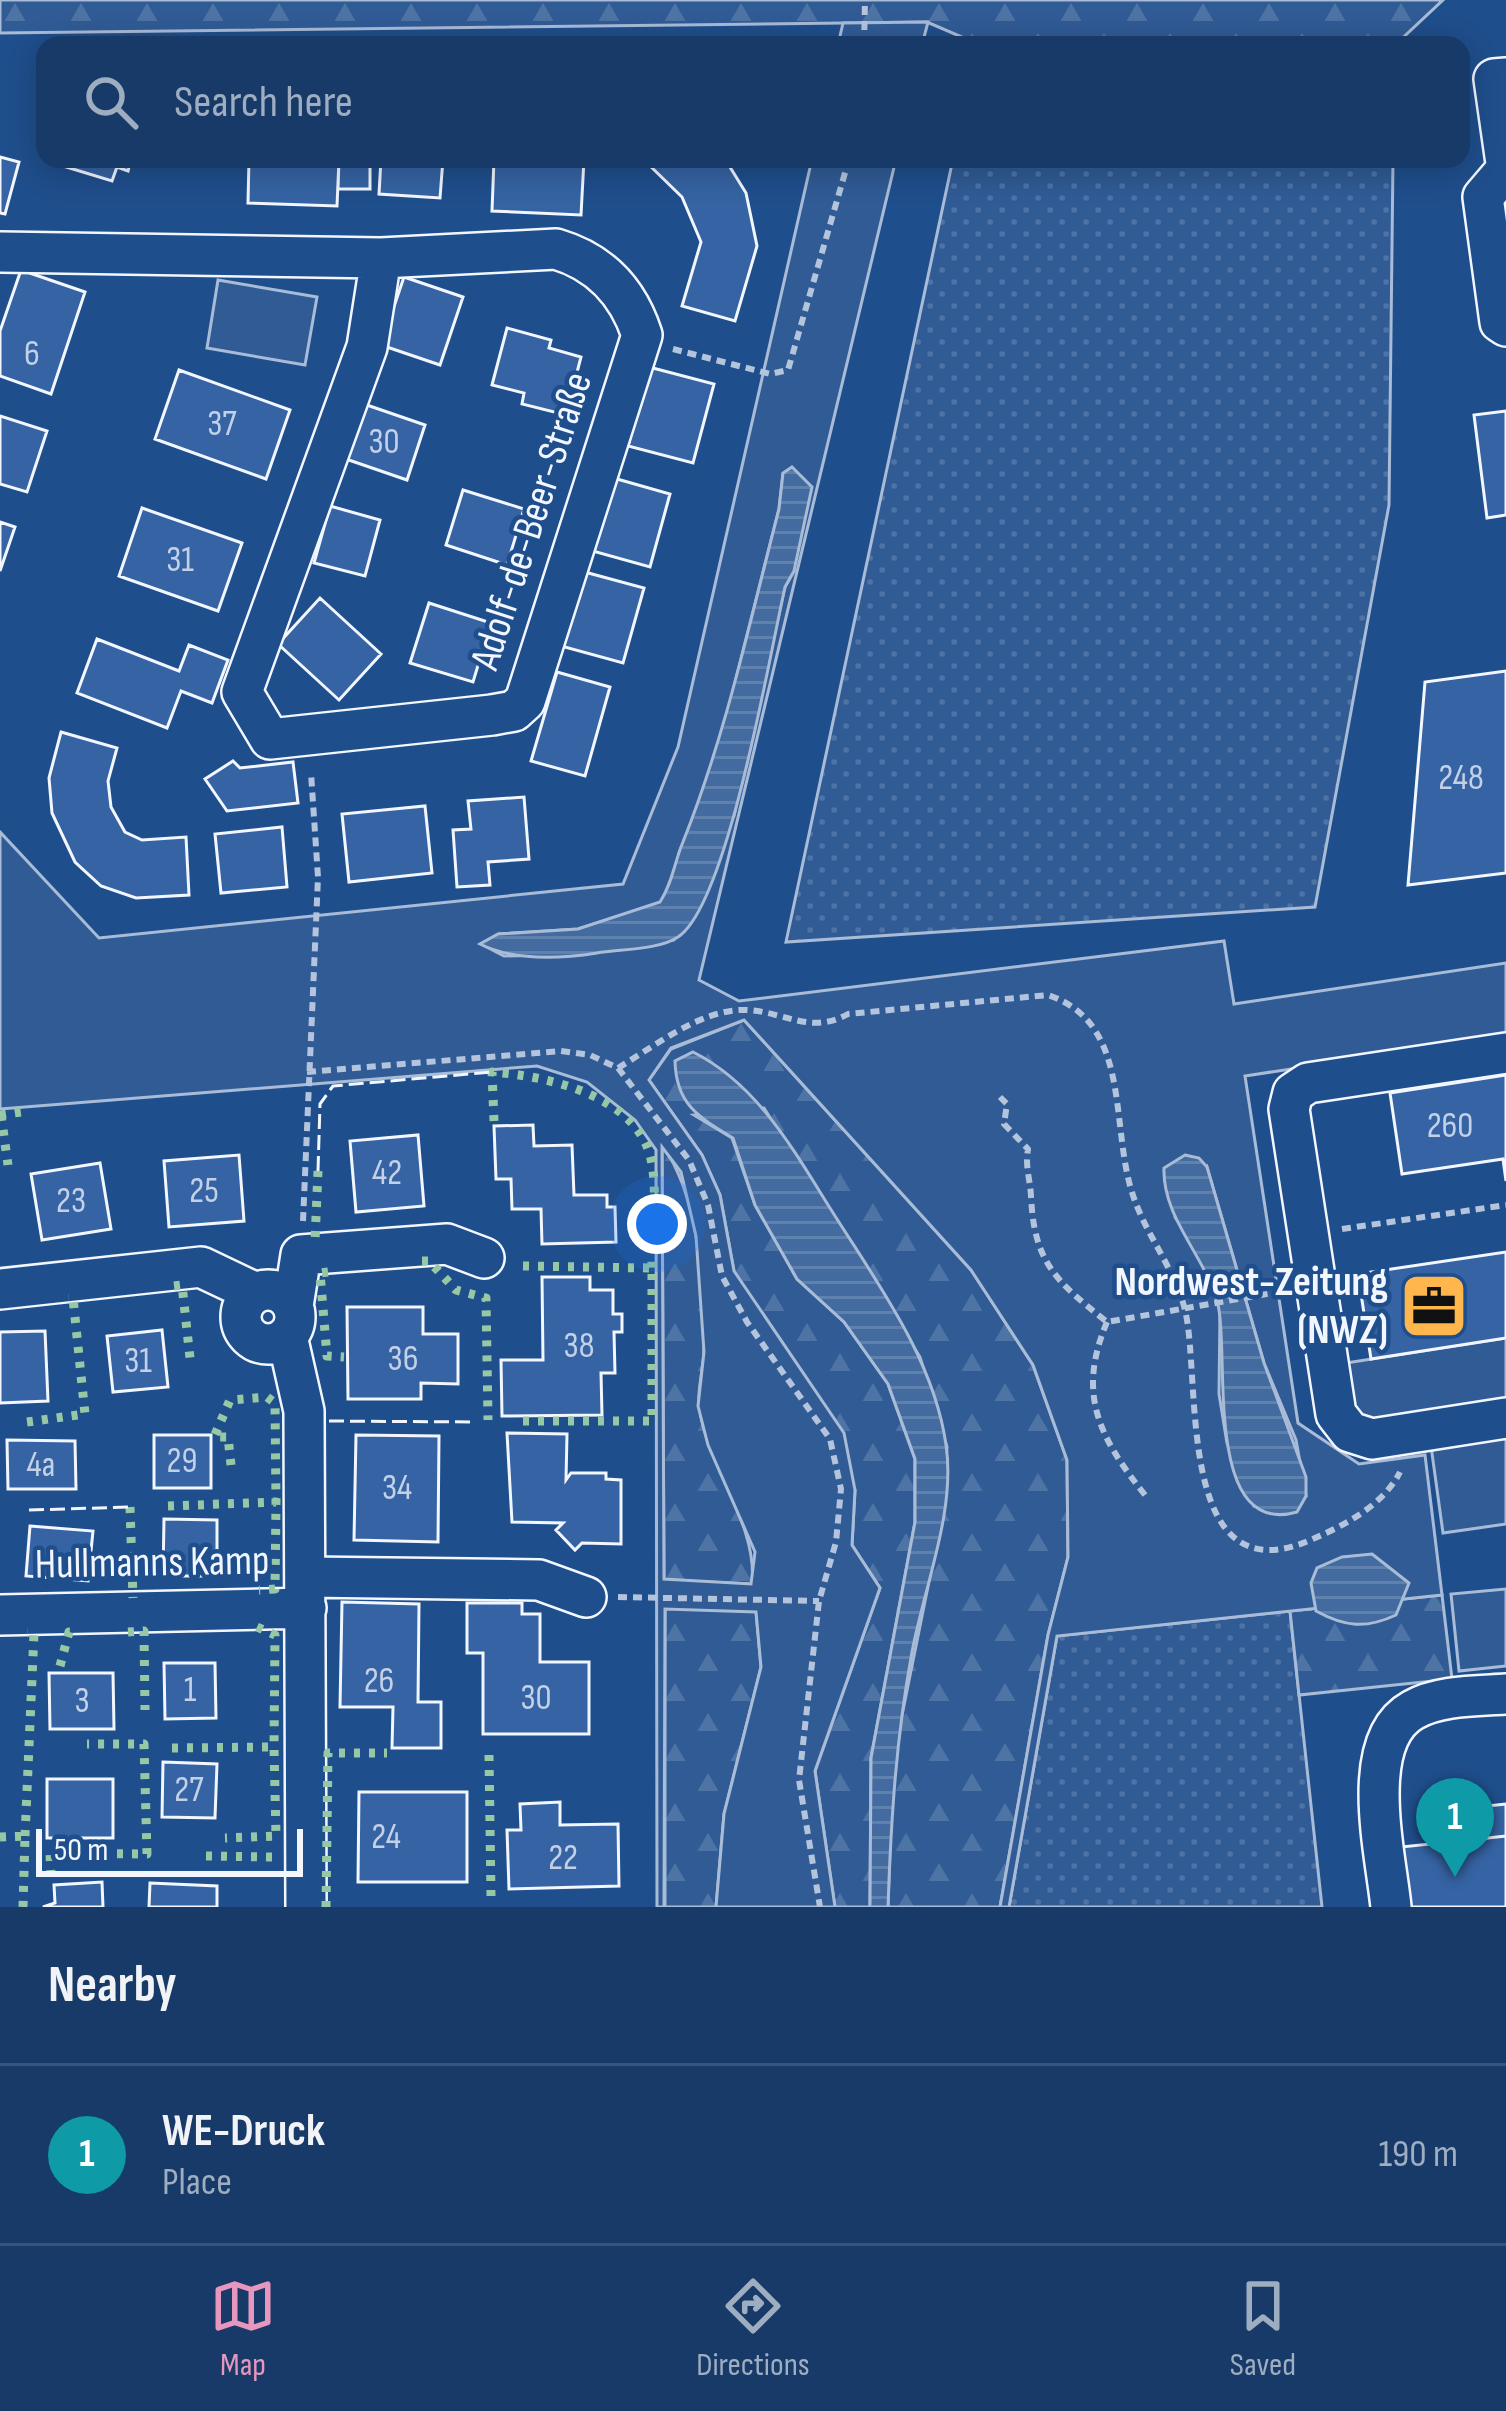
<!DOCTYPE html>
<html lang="en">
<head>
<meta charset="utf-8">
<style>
  body { margin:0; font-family:"Sofia Sans Condensed",sans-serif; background:#244571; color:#f1f3f6 }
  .scale { position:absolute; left:36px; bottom:30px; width:267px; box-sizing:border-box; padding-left:12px; border:6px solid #f2f6ff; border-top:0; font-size:33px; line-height:42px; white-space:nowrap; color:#f2f6ff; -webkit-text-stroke:9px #1f4e8c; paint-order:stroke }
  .you { position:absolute; left:657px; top:1224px; width:42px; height:42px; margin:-30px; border:9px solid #fff; border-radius:50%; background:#1a73e8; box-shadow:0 0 0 18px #1a73e833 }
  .badge { display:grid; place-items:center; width:78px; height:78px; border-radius:50%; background:#e797bd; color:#fff; font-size:39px; font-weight:700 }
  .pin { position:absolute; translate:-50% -99px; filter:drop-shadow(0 3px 6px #0008) }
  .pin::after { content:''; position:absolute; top:63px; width:42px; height:36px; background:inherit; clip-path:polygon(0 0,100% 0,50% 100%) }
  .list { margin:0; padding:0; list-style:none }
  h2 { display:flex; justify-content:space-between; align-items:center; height:156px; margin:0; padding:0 48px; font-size:51px }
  h2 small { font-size:39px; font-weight:400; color:#9eadc0 }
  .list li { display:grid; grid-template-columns:78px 1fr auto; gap:36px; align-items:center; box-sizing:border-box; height:180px; padding:0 48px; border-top:3px solid #36547d }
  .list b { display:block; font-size:45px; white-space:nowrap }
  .list p { margin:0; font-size:39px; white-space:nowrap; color:#9eadc0 }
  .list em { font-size:39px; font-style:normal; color:#9eadc0 }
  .icon { flex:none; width:66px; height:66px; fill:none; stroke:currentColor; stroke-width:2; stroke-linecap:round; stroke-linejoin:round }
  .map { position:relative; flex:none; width:1506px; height:1907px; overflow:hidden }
  .search { position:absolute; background:#173a69; box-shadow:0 6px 30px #0003; left:36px; right:36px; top:36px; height:132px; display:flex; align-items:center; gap:30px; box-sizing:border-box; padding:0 42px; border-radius:24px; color:#9eadc0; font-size:45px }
  .sheet { height:336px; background:#173a69 }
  nav { display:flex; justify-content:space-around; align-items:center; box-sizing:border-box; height:168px; border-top:3px solid #36547d; background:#173a69; font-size:33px; color:#9eadc0 }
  nav a { display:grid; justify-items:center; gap:6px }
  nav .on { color:#e797bd }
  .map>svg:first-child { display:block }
  .grass { fill:url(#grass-dots); stroke:#a8bbd7; stroke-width:3 }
  .forest { fill:url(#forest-firs); stroke:#a8bbd7; stroke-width:3 }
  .built { fill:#305b95; stroke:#a8bbd7; stroke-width:3; fill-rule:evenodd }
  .water { fill:url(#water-rules); stroke:#a8bbd7; stroke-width:3 }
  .building { fill:#3563a3; stroke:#f2f6ff; stroke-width:3 }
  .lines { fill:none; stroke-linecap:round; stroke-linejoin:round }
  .minor-casing { stroke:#f2f6ff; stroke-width:44 }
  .path { stroke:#b3c4dc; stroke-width:6; stroke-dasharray:9 6; stroke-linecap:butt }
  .minor { stroke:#1f4e8c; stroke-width:39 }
  .hedge { stroke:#97c8a6; stroke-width:9; stroke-dasharray:6 9; stroke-linecap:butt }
  .fence { stroke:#f2f6ff; stroke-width:3; stroke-dasharray:15 6; stroke-linecap:butt }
  .labels { text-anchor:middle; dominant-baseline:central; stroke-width:9; stroke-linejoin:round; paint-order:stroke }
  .number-label { font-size:36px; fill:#c3d1e8 }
  .street-label { font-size:42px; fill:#f2f6ff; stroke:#1f4e8c }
  .poi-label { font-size:42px; font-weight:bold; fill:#f2f6ff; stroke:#1f4e8c; text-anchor:end }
</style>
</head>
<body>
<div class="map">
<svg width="1506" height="1907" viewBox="0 0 1506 1907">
  <defs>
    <pattern id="grass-dots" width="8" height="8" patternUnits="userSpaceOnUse" patternTransform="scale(3)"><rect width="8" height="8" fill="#305b95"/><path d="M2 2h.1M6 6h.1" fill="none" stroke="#4e73a5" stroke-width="1.8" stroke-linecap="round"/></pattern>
    <pattern id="forest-firs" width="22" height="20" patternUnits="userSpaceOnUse" patternTransform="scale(3)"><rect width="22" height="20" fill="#305b95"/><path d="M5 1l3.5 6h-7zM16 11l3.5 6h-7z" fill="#4e73a5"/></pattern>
    <pattern id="water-rules" width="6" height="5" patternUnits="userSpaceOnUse" patternTransform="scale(3)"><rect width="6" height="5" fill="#446ba0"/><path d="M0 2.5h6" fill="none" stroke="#5f81ae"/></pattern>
  </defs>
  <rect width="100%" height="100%" fill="#1f4e8c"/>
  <path class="grass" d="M 953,159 L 1393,159 L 1389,505 L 1315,907 L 786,942 Z
    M 1290,1611 L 1322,1907 L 1009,1907 L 1057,1636 Z"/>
  <path class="forest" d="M 0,0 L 1443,0 L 1395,45 L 978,44 L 927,22 L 0,33 Z
    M 744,1020 L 971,1270 L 1033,1365 L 1067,1460 L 1068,1557 L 1048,1635 L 1000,1907 L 888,1907 L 893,1760 L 942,1517 L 947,1447 L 920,1357 L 764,1108 L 694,1115 L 732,1138 L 755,1205 L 797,1279 L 844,1322 L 888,1384 L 915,1459 L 915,1522 L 871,1758 L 870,1907 L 835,1907 L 815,1771 L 880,1588 L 852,1545 L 855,1490 L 734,1271 L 720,1195 L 702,1155 L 649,1080 L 671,1049 Z
    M 662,1144 C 701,1201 702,1280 704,1348 C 704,1369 696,1391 700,1412 C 710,1471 758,1525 752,1584 L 664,1580 Z
    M 1442,1595 L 1452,1679 L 1299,1695 L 1290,1611 Z
    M 665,1608 L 756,1611 L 761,1667 L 724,1814 L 716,1907 L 665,1907 Z"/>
  <path class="built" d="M 928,22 L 922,45 L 838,45 L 843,23 Z
    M 812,159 L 896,159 L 699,980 L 739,1001 L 1224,941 L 1234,1004 L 1506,963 L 1506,1036 L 1245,1076 L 1298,1423 L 1359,1464 L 1425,1455 L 1442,1595 L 1057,1636 L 1009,1907 L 1000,1907 L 1048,1635 L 1068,1557 L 1067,1460 L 1033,1365 L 971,1270 L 744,1020 L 671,1048 L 649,1080 L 702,1155 L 720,1195 L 734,1271 L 844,1433 L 855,1490 L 852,1545 L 880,1588 L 815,1771 L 835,1907 L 716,1907 L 724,1814 L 761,1667 L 756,1612 L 665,1609 L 664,1907 L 657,1907 L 656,1150 L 635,1120 L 587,1082 L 537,1066 L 0,1109 L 0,832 L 99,938 L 623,884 L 678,747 ZM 783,473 L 794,571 L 785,587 L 734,816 L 674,940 L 586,954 L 504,956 L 481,944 L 499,934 L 578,929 L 660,903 L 674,881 L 679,853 L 714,765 L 779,509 ZM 662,1147 L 681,1172 L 696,1236 L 704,1352 L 698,1406 L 708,1445 L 755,1552 L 751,1584 L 664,1579 ZM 1207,1167 L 1264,1363 L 1296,1440 L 1306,1496 L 1254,1506 L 1227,1443 L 1219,1394 L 1220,1310 L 1204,1263 L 1175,1217 Z
    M 218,280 L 317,297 L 305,365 L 207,348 Z
    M 1506,1338 L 1506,1400 L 1374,1420 L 1361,1417 L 1352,1405 L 1346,1363 Z
    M 1506,1435 L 1506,1524 L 1443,1533 L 1431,1446 Z
    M 1506,1589 L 1506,1666 L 1459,1671 L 1451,1594 Z"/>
  <path class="water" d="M 792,467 L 812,487 L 794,571 L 785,587 C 770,653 728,904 678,937 C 659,950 620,949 597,953 C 559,959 514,961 480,944 L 498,934 L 578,929 L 660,902 C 673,882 674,863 683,842 C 726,734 750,621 779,509 L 783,473 Z
    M 693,1052 C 757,1084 793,1149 830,1208 C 875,1280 934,1358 946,1445 C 956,1511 924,1587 912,1652 C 896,1738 891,1820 888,1907 L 870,1907 L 871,1758 L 915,1522 L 915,1459 L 888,1384 L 844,1322 L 797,1279 L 755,1205 L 733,1138 C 698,1117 676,1104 675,1061 Z
    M 1185,1155 L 1199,1158 L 1207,1167 L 1264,1363 L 1306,1477 L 1306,1496 L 1297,1512 C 1202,1539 1230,1351 1218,1305 C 1207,1258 1162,1218 1164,1168 Z
    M 1372,1554 L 1409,1583 L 1396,1615 C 1366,1629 1345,1627 1316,1611 L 1311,1583 L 1317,1568 L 1342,1557 Z"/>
  <path class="building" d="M 0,157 L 19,162 L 5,214 L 0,213 Z
    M 66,159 L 131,159 L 128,171 L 117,167 L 112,181 L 63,166 Z
    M 249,159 L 339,159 L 337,206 L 248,203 Z
    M 339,159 L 370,159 L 370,189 L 338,189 Z
    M 381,159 L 443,159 L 440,198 L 379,194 Z
    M 494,159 L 584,159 L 581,215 L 492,211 Z
    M 643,159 L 725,159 L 746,193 L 757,246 L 735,321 L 682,306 L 701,242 L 682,197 Z
    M 21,270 L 85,292 L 51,394 L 0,376 L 0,331 Z
    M 404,277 L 463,297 L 440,365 L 381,345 Z
    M 507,328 L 551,340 L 549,348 L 581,357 L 566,415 L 522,404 L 524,393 L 492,385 Z
    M 649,367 L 714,384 L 693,463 L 628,446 Z
    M 179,370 L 290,410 L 266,479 L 155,439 Z
    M 361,403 L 425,425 L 407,480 L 343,458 Z
    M 1506,411 L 1506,515 L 1487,518 L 1474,415 Z
    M 0,416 L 47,431 L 27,492 L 0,484 Z
    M 610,477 L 670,494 L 650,567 L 589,550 Z
    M 463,490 L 524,509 L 507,565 L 446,545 Z
    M 330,506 L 380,520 L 365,576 L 314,563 Z
    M 142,508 L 242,543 L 218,611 L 119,576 Z
    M 0,522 L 15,527 L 0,571 Z
    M 581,571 L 644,588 L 623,663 L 561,646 Z
    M 320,598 L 381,654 L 339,700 L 278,644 Z
    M 429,603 L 491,623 L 473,682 L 410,663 Z
    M 97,639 L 179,671 L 189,645 L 228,660 L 212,703 L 181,691 L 167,728 L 77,693 Z
    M 1506,671 L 1506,873 L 1408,885 L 1425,682 Z
    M 557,672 L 610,687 L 585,776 L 531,761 Z
    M 61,732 L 117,748 L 108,781 L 111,807 L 125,832 L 142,840 L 186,837 L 189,895 L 136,898 L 101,886 L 75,862 L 52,813 L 49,778 Z
    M 233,761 L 240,768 L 293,762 L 298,803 L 227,811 L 205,779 Z
    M 524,797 L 529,859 L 488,862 L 490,885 L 457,887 L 453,830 L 471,829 L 468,801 Z
    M 425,806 L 432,873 L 349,882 L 342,814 Z
    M 282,827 L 287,887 L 221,893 L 215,834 Z
    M 1506,1075 L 1506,1181 L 1503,1159 L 1402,1174 L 1390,1093 Z
    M 533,1125 L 534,1146 L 572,1145 L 574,1195 L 607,1195 L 607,1207 L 615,1207 L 616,1242 L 542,1244 L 541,1209 L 512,1209 L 511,1179 L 496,1179 L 494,1126 Z
    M 418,1135 L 424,1206 L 356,1212 L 350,1141 Z
    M 239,1155 L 244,1221 L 169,1227 L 164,1161 Z
    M 100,1163 L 111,1229 L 42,1240 L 31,1174 Z
    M 1506,1252 L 1506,1338 L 1371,1359 L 1358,1274 Z
    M 542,1277 L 590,1277 L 590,1290 L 613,1290 L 613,1314 L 622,1314 L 622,1332 L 614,1332 L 615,1373 L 601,1373 L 602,1415 L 502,1416 L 501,1360 L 543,1360 Z
    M 347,1307 L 423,1307 L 423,1334 L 458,1334 L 458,1384 L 421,1383 L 421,1399 L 348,1399 Z
    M 162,1330 L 168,1387 L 113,1392 L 107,1336 Z
    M 45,1331 L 48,1401 L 0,1403 L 0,1332 Z
    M 507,1433 L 567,1434 L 566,1480 L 571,1473 L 606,1473 L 606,1479 L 621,1480 L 621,1544 L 582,1543 L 575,1550 L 556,1530 L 563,1523 L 512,1522 Z
    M 154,1435 L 211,1435 L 211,1488 L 154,1488 Z
    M 356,1435 L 439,1436 L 438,1542 L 354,1540 Z
    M 7,1440 L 75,1441 L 76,1489 L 8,1489 Z
    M 164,1519 L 217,1520 L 217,1576 L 163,1576 Z
    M 30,1526 L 93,1531 L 88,1581 L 26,1576 Z
    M 342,1602 L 419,1604 L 418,1702 L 441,1702 L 441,1748 L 392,1748 L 393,1707 L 340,1707 Z
    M 467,1603 L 522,1603 L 522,1614 L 540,1614 L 540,1662 L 589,1662 L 589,1734 L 483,1734 L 483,1653 L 467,1653 Z
    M 164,1663 L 215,1663 L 216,1718 L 165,1719 Z
    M 49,1673 L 113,1673 L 114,1729 L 50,1729 Z
    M 163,1762 L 217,1764 L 215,1818 L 162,1817 Z
    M 47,1779 L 113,1779 L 113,1838 L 47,1838 Z
    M 359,1792 L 467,1792 L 467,1882 L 358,1882 Z
    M 560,1802 L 560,1825 L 618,1824 L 619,1886 L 509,1889 L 507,1830 L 521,1830 L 520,1804 Z
    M 1506,1804 L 1506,1836 L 1433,1844 L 1430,1812 Z
    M 1506,1836 L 1506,1907 L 1408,1907 L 1401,1847 Z
    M 102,1882 L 103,1907 L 43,1907 L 55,1903 L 54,1885 Z
    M 150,1883 L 217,1886 L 217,1907 L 149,1907 Z"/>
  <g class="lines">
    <g class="minor-casing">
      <path id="minor" d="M 1506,78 L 1494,79 L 1506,163
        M 1506,170 L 1483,197 L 1500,322 L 1506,326
        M 0,252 L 381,258 L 556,249 C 600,262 628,292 642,335 L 525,701 L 514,711 L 492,715 L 270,739 L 242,692 L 367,347 L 381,258
        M 1506,1053 L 1308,1083 L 1293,1093 L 1289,1109 L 1336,1414 L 1350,1432 L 1372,1439 L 1506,1418
        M 0,1289 L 201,1267 L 256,1293
        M241 1317a27 27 0 1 1 54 0a27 27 0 1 1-54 0Z
        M 293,1306 L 301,1255 L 447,1244 L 484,1258
        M 287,1336 L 304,1411 L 306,1907
        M 307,1577 L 539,1580 L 586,1597
        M 0,1615 L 306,1608
        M 1391,1907 C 1386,1855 1357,1741 1413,1710 C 1439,1695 1477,1696 1506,1694"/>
    </g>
    <path class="path" d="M 864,45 L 865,0
      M 673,349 L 770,374 L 788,370 L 849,159
      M 618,1068 C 655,1046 702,1008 747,1010 C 785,1012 811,1035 848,1014 L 1048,995 C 1135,1024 1108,1131 1135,1201 C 1148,1237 1176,1272 1185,1310 C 1202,1379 1173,1604 1315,1538 C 1347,1524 1384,1504 1400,1472
      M 307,1072 L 561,1051 L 590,1055 L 618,1068 L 689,1160 L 708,1205 L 722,1276 L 747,1322 L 830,1439 L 841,1489 L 836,1542 L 819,1601 L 799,1780 L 820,1907
      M 1000,1097 L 1007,1104 L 1004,1124 L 1028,1149 C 1025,1168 1030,1178 1031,1196 C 1034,1263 1056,1281 1107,1322 L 1284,1291
      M 303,1221 L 318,877 L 311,773
      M 1342,1229 L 1506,1205
      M 1107,1322 C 1076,1395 1100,1438 1145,1495
      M 618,1597 L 819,1601"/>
    <use href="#minor" class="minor"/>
    <path class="hedge" d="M 0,1115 L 28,1111
      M 1,1115 L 8,1165
      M 494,1121 L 492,1072 C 545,1076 633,1094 650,1155 C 659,1188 651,1234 652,1268
      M 318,1171 L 315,1240 L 319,1239
      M 422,1261 L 429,1261 L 456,1290 L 486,1298 L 488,1420
      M 523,1266 L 652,1268 L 652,1421 L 523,1421
      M 328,1272 L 320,1273 L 327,1356 L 344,1357
      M 174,1286 L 182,1285 L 190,1358
      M 27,1422 L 85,1414 L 73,1298 L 68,1298
      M 231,1465 L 228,1437 L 214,1437 L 230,1400 L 267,1397 L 275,1403 L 276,1502
      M 168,1506 L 276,1502 L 275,1589 L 259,1590
      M 130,1507 L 133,1598
      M 257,1627 L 275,1635 L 274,1747
      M 128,1632 L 144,1631 L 145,1710
      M 60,1666 L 69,1632 L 76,1632
      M 172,1748 L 274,1747 L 276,1836 L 225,1838
      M 489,1755 L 491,1896
      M 25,1836 L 34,1633 L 27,1633
      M 0,1837 L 25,1836 L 23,1907
      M 206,1856 L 274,1857
      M 51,1876 L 50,1853 L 147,1854 L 144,1744 L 87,1744
      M 326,1907 L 328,1753 L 387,1753"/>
    <path class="fence" d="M 318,1171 L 320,1104 L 333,1086 L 492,1072
      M 329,1421 L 475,1422
      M 29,1510 L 130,1507"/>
  </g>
  <defs>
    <g id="office-square" transform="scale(3.45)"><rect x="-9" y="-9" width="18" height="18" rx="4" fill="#ffb74d" stroke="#1f4e8c"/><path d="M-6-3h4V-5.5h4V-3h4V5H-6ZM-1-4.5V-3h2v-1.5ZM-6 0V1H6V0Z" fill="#111"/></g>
  </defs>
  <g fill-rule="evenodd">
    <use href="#office-square" x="1434" y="1306"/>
  </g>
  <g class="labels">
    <g class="number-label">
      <text x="32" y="354">6</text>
      <text x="222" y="424">37</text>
      <text x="384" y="442">30</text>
      <text x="180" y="560">31</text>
      <text x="1461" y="778">248</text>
      <text x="1450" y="1126">260</text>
      <text x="387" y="1173">42</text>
      <text x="204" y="1191">25</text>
      <text x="71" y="1201">23</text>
      <text x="579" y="1346">38</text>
      <text x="403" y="1359">36</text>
      <text x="138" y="1361">31</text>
      <text x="182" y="1461">29</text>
      <text x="41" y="1465">4a</text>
      <text x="397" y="1488">34</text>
      <text x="379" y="1681">26</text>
      <text x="190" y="1690">1</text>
      <text x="536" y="1698">30</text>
      <text x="82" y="1701">3</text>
      <text x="189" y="1790">27</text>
      <text x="386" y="1837">24</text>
      <text x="563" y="1858">22</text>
    </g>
    <g class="street-label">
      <text transform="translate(532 521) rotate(-72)">Adolf-de-Beer-Straße</text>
      <text transform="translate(152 1563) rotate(-1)">Hullmanns Kamp</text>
    </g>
    <g class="poi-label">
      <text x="1388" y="1282">Nordwest-Zeitung<tspan x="1388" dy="48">(NWZ)</tspan></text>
    </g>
  </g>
</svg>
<div class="scale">50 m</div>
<div class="you"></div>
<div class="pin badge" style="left:1455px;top:1877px;background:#0f9aa8">1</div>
<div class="search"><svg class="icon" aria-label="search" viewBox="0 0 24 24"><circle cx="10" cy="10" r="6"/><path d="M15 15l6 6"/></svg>Search here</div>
</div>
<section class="sheet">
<h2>Nearby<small></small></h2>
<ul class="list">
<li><span class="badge" style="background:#0f9aa8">1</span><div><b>WE-Druck</b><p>Place</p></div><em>190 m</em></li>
</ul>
</section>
<nav>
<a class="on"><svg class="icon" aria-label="map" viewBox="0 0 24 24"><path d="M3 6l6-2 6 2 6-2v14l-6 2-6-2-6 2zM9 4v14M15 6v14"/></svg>Map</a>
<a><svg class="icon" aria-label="directions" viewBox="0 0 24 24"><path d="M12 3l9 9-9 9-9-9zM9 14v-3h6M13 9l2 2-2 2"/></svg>Directions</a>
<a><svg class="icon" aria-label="saved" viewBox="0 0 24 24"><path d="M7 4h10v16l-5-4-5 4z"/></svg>Saved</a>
</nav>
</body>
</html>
